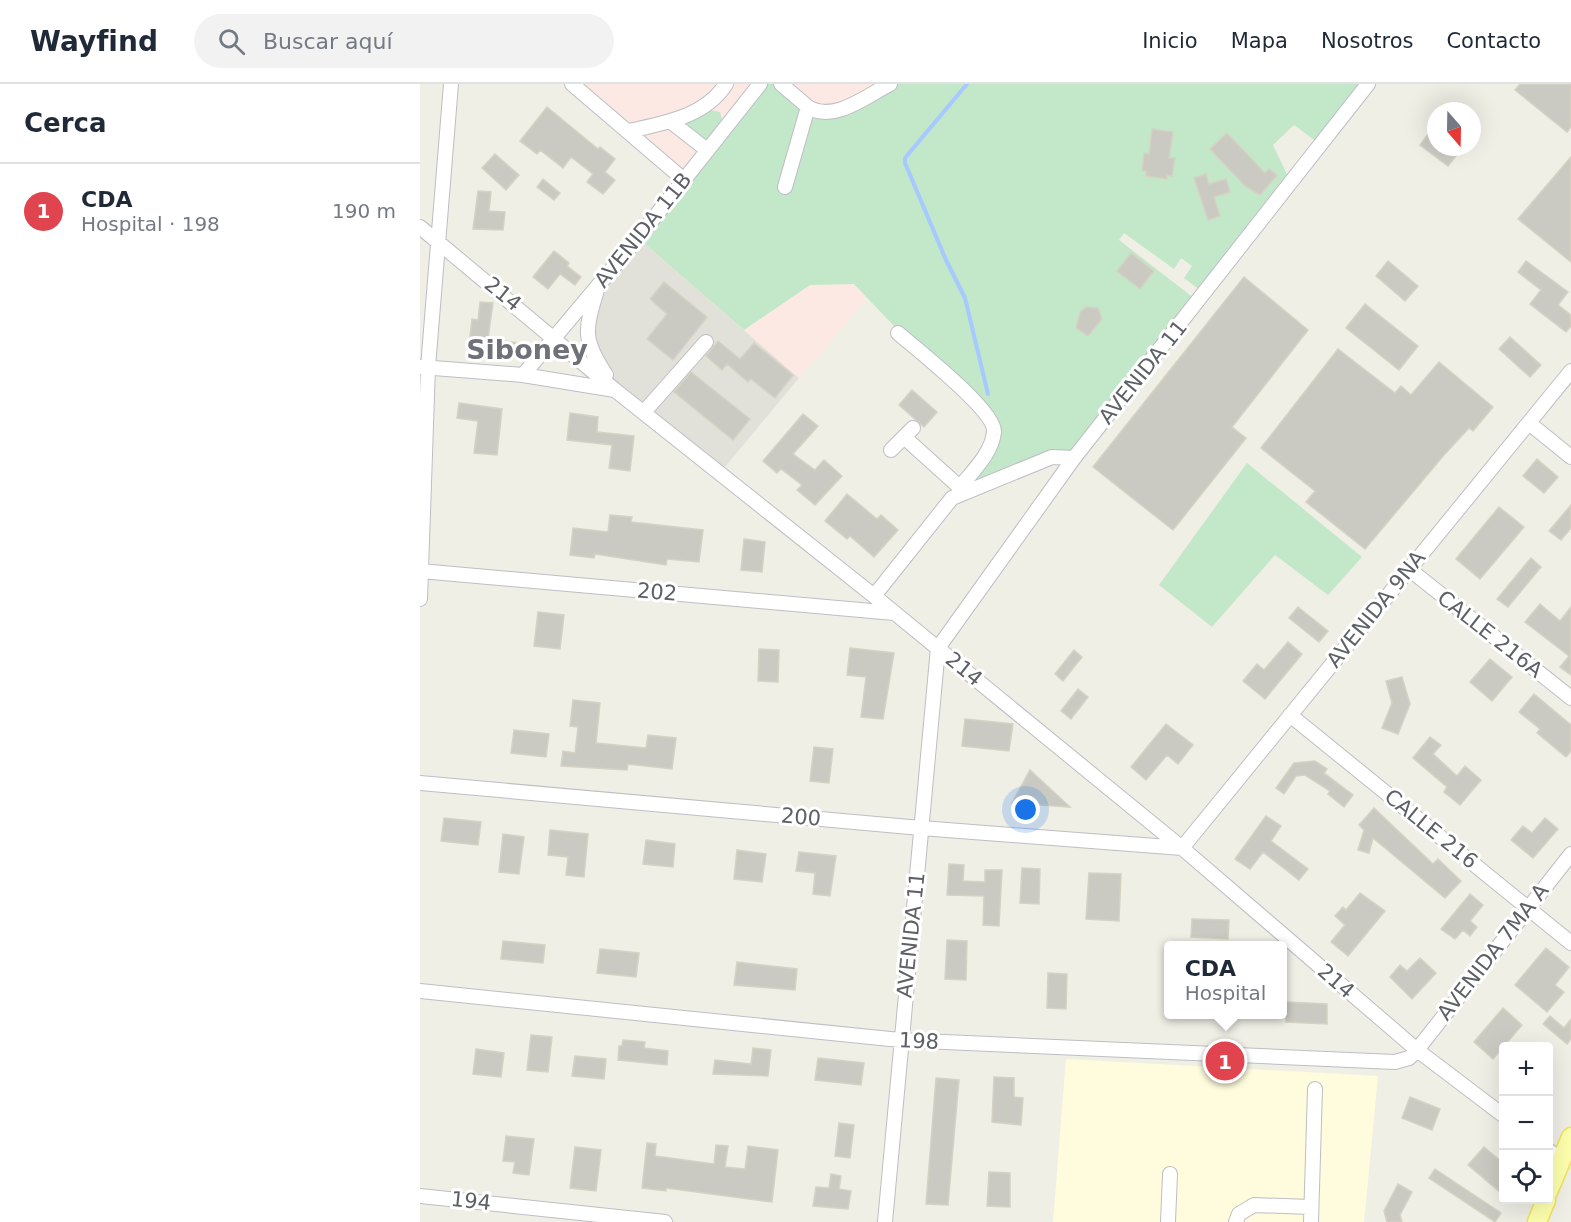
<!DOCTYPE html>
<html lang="es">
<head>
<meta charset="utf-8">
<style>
  body { margin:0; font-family:"DejaVu Sans",sans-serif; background:#f2f2f3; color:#1f2937 }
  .controls { position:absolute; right:18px; bottom:18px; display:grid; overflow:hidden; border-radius:6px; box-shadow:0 6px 24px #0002 }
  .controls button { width:54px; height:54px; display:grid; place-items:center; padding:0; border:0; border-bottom:2px solid #e0e1e3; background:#fff; color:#1f2937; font:30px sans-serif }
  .compass { position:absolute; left:1007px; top:18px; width:54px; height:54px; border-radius:50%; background:#fff; box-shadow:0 6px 24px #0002; rotate:160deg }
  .you { position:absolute; left:606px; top:726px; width:21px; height:21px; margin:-15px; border:4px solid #fff; border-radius:50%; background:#1a73e8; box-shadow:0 0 0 9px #1a73e833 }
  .badge { display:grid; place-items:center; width:39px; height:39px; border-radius:50%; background:#ea6032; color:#fff; font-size:20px; font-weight:700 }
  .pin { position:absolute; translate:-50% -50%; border:3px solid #fff; box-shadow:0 2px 6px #0006 }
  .popup { position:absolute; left:744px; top:857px; width:123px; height:78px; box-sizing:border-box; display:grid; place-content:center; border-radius:6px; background:#fff; filter:drop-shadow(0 2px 4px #0005); font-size:20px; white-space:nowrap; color:#747a83 }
  .popup b { font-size:22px; color:#1f2937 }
  .popup::after { content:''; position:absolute; left:50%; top:100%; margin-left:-12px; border:12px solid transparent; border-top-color:#fff }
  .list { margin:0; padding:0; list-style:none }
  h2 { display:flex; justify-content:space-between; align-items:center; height:78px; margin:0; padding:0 24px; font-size:26px }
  h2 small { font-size:20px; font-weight:400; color:#747a83 }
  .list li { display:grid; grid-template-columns:39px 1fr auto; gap:18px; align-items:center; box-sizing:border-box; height:96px; padding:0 24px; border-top:2px solid #e0e1e3 }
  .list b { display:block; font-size:22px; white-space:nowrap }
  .list p { margin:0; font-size:20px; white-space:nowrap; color:#747a83 }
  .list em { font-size:20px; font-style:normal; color:#747a83 }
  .icon { flex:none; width:33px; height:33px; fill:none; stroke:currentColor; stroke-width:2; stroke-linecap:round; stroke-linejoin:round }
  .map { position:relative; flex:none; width:1151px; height:1138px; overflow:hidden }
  header { display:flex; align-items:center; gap:36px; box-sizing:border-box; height:84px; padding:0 30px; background:#fff; border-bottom:2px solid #e0e1e3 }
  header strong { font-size:28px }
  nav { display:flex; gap:33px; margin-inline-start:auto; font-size:21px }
  .search { width:420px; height:54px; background:#f2f2f3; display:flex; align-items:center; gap:15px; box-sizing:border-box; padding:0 21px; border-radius:33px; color:#747a83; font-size:22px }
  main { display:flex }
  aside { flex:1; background:#fff }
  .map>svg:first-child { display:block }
  .commercial { fill:#fefcdd }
  .industrial { fill:#e1e1da }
  .medical { fill:#fce9e3 }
  .green { fill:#c2e7c9 }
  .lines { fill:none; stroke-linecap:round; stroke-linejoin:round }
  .stream { stroke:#a7c9ff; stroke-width:4 }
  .building { fill:#cbcac2; stroke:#d5d2c4; stroke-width:1.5 }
  .minor-casing { stroke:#bdbec4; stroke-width:16 }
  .major-casing { stroke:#f2e25d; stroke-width:21 }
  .minor { stroke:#fff; stroke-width:14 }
  .major { stroke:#feffac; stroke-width:18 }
  .labels { text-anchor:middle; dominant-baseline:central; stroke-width:6; stroke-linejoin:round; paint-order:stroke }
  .street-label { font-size:21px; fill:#5d6066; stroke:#fff }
  .district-label { font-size:27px; font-weight:bold; fill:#6e7278; stroke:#fff }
</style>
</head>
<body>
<header>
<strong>Wayfind</strong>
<div class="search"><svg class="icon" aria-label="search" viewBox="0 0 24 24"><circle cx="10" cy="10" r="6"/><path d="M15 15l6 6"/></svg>Buscar aquí</div>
<nav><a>Inicio</a><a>Mapa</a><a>Nosotros</a><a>Contacto</a></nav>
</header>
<main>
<aside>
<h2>Cerca<small></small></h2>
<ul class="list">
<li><span class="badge" style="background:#e0444e">1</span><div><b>CDA</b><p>Hospital · 198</p></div><em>190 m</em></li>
</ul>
</aside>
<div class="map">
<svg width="1151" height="1138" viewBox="0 0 1151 1138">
  <rect width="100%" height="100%" fill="#f0efe6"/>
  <path class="commercial" d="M 646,975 L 958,992 L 944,1138 L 633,1138 Z"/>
  <path class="industrial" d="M 218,154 L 379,294 L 300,389 L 195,306 L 168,260 L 178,203 Z"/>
  <path class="medical" d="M 149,0 L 632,0 L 379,294 L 218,154 L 263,95 Z"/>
  <path class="green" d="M 340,0 L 361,0 L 396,28 L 456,7 L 453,0 L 949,0 L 901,61 L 874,41 L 853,61 L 871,99 L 785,210 L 764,194 L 772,182 L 761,174 L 754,185 L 704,149 L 699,156 L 775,215 L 654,374 L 632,373 L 545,408 L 574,347 L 434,200 L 390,201 L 324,246 L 218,154 Z
    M 291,26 L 300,28 L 303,38 L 293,55 L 284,59 L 267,45 C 266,32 281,30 291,26 Z
    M 827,379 L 942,473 L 908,511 L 855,471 L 792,543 L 739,501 Z"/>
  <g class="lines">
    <path class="stream" d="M 547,0 L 485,74 L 485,79 L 526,176 L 545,214 L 568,310"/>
  </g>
  <path class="building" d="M 1100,0 L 1151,0 L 1151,43 L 1147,48 L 1095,6 Z
    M 127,23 L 178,65 L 180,63 L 195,75 L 185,88 L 195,96 L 183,110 L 167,98 L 173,90 L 151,73 L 143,84 L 120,66 L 117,70 L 100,57 Z
    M 1016,39 L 1016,63 L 1043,63 L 1028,82 L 1000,61 Z
    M 732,45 L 753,48 L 749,74 L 755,74 L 752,92 L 747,91 L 747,95 L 726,92 L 726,87 L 722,87 L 724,69 L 729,70 Z
    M 807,49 L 845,89 L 849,85 L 857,91 L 840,111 L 825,102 L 790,65 Z
    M 75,70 L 99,91 L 86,106 L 62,84 Z
    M 1151,73 L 1151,178 L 1098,135 Z
    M 786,90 L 789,100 L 806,95 L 810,108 L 794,113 L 800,132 L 788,136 L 774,94 Z
    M 123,95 L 140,109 L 134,116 L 117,103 Z
    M 58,107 L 71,108 L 69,127 L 85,128 L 83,146 L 53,145 Z
    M 134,167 L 149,179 L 147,182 L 161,193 L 155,201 L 140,190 L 128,205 L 113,193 Z
    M 711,169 L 734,187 L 720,205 L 697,187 Z
    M 968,177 L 998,202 L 985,217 L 956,192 Z
    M 1106,177 L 1148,208 L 1138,221 L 1151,231 L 1151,242 L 1146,248 L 1110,220 L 1121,206 L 1098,188 Z
    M 824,193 L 888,246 L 812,343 L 826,354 L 753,446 L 673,383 Z
    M 244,198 L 287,233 L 253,276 L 227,255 L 247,230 L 230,215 Z
    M 60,218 L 73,219 L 68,255 L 99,259 L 98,269 L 49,261 L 52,235 L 58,236 Z
    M 945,220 L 998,262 L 979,286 L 926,244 Z
    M 666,223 L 678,224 L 682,235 L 668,252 L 656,244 L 660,228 Z
    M 1090,253 L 1121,281 L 1110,293 L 1079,265 Z
    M 298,257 L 320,275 L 334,259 L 373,291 L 355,314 L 331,295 L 328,298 L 307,280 L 302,286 L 286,272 Z
    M 918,265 L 975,309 L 981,302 L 991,311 L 1019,278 L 1073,323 L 1053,347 L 1049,344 L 1024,371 L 945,465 L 886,418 L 895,407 L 841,364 Z
    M 271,288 L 330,335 L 313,356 L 254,308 Z
    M 492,306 L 517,328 L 504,343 L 479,321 Z
    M 39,319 L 82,325 L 77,371 L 54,369 L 58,337 L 37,334 Z
    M 150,329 L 178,333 L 177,348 L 214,352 L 210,387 L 189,384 L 192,361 L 147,356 Z
    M 383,330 L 398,342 L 373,370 L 395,386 L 404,376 L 422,392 L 395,421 L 377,406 L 382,401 L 361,385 L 357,389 L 343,377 Z
    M 1117,375 L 1138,393 L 1124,409 L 1103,392 Z
    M 427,410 L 457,435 L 461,431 L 478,446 L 454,473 L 430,452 L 427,455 L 405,437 Z
    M 1151,421 L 1151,444 L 1141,456 L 1129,447 Z
    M 1079,423 L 1104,443 L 1060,495 L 1036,475 Z
    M 190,431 L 212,433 L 211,438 L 283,446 L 279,478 L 247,475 L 246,481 L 175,470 L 174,474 L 150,471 L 153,444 L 188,448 Z
    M 324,455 L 345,458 L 342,488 L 321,486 Z
    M 1111,474 L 1121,483 L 1088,523 L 1077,515 Z
    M 1120,520 L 1140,537 L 1151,523 L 1151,591 L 1140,583 L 1149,572 L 1105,538 Z
    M 878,523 L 908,547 L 899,558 L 869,534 Z
    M 118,528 L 144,531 L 140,565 L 114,562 Z
    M 868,558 L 882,570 L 845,615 L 823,597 L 837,580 L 844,586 Z
    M 430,564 L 474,569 L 463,635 L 441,633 L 446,593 L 427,591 Z
    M 339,565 L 359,566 L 358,598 L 338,597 Z
    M 654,566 L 662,573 L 643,597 L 635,590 Z
    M 1070,575 L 1092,593 L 1072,617 L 1050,598 Z
    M 982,593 L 990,620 L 978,650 L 962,644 L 972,619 L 966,597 Z
    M 658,605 L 668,613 L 651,635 L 641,627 Z
    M 1114,610 L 1151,641 L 1151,667 L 1146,673 L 1117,649 L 1120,645 L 1099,628 Z
    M 153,616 L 180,619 L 176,659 L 226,664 L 228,651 L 256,654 L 252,685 L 208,680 L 207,686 L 141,682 L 143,667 L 155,669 L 158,643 L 150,642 Z
    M 545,635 L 593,640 L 589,667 L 542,662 Z
    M 746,640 L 773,661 L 758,680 L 747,671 L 726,696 L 711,683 Z
    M 94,646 L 129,650 L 126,673 L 91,669 Z
    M 1010,653 L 1021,661 L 1013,670 L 1037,692 L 1045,682 L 1061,696 L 1040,721 L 1024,708 L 1027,703 L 993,674 Z
    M 394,663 L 413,665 L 409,699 L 390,697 Z
    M 895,677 L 907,685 L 904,689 L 933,711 L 924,723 L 908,710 L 910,707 L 885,691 L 876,692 L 864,710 L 856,704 L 874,679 Z
    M 610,686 L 650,723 L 592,719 Z
    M 954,724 L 1013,780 L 1018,775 L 1041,797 L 1025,814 L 953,754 L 949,769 L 938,766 L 944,746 L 939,741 Z
    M 846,732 L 861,742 L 851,757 L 888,785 L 879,796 L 843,768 L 830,785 L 815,775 Z
    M 24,734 L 61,738 L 58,761 L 21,757 Z
    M 1125,734 L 1138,745 L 1113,774 L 1091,756 L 1103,742 L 1112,749 Z
    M 130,746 L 168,750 L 164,793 L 146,791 L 148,773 L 128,771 Z
    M 83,750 L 104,753 L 99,790 L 79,788 Z
    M 226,756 L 255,760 L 253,783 L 223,780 Z
    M 317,766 L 346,770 L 342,798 L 314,795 Z
    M 379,768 L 416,772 L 410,812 L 393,810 L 395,789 L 376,787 Z
    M 529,780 L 544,781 L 543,797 L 565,798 L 565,786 L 582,786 L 579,842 L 563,841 L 564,812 L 527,811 Z
    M 602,784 L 620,785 L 619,820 L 600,819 Z
    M 669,789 L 701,790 L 699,837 L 666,835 Z
    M 940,809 L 965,827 L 928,872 L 911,858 L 925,841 L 915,832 L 923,823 L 926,826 Z
    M 1050,810 L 1063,821 L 1050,837 L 1057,843 L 1050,852 L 1043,846 L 1035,855 L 1021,845 Z
    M 772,835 L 809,836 L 808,855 L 771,853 Z
    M 527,856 L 547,857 L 546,896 L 525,895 Z
    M 83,857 L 125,861 L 123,879 L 81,875 Z
    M 1126,864 L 1149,883 L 1135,901 L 1144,908 L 1127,928 L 1095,901 Z
    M 180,865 L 219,869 L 216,893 L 177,889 Z
    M 1000,874 L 1016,889 L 992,915 L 970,893 L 980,881 L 987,887 Z
    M 317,878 L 377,885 L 375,906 L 314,901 Z
    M 628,889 L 647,890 L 646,925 L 627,924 Z
    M 866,918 L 907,920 L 907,940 L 866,938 Z
    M 1083,924 L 1102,941 L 1073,975 L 1054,958 Z
    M 1130,932 L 1144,944 L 1151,935 L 1151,955 L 1147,960 L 1123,940 Z
    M 111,951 L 132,953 L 128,988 L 107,986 Z
    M 203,956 L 225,958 L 224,964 L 248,967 L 247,981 L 198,976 L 199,962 L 202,962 Z
    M 333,964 L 351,966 L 348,992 L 293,990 L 295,976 L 331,980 Z
    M 56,965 L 84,969 L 81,993 L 53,990 Z
    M 155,972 L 186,975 L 184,995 L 152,992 Z
    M 398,974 L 444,979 L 441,1001 L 395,996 Z
    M 574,993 L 594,994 L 594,1013 L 603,1014 L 601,1041 L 572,1038 Z
    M 516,994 L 539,996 L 528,1121 L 506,1120 Z
    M 990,1013 L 1020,1025 L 1012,1046 L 982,1034 Z
    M 419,1039 L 434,1041 L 430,1074 L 415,1072 Z
    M 86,1052 L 114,1055 L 109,1091 L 93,1089 L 95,1078 L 83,1077 Z
    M 227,1059 L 236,1060 L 235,1072 L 294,1080 L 296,1061 L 308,1062 L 305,1083 L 325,1085 L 328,1062 L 358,1066 L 352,1118 L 246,1104 L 246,1107 L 222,1104 Z
    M 155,1063 L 181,1066 L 176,1107 L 150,1104 Z
    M 1064,1063 L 1083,1079 L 1083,1103 L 1080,1108 L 1048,1081 Z
    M 1015,1085 L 1081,1129 L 1075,1138 L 1009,1094 Z
    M 569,1088 L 590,1089 L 590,1123 L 567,1122 Z
    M 411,1090 L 421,1092 L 419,1105 L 431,1107 L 428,1125 L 393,1122 L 396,1103 L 409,1104 Z
    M 978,1100 L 992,1108 L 980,1131 L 982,1138 L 967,1138 L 964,1127 Z"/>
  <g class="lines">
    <g class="minor-casing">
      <path id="minor" d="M 152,0 L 263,95
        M 361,0 L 388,23 L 365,103
        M 388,23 C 414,39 446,12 470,0
        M 250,37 L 287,66
        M 209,47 C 244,39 285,33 306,0
        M 0,143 L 195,306 L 454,512 L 762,764 L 997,966 L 1084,1032
        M 177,206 C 165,246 162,255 186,291
        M 478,249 C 496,265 576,327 574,348 C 572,369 552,388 540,403
        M 1,283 L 103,291 L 195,306
        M 103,291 L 218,154 L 340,0
        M 224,328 L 286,258
        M 1109,339 L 1151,373
        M 484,353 L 545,408
        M 471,366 L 493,344
        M 989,485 L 1151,614
        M 0,487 L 474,529
        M 454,512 L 532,414 L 632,373 L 654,374 L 948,0
        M 0,515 L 8,283 L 31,0
        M 870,631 L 1151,859
        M 0,699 L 501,744 L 762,764
        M 762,764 L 1151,287
        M 0,907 L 480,956 L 975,978 L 989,974 L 997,966 L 1151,770
        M 1128,1066 L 1140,1075
        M 0,1112 L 245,1138
        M 465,1138 L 518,564 L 654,374
        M 748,1138 L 750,1090
        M 816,1138 L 819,1130 L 834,1121 L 891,1123
        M 891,1138 L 895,1005"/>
    </g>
    <g class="major-casing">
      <path id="major" d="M 1128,1108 L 1151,1053
        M 1117,1138 L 1126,1116"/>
    </g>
    <use href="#minor" class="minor"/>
    <use href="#major" class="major"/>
  </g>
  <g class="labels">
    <g class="street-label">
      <text transform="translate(223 146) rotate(-51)">AVENIDA 11B</text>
      <text transform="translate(83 210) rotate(39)">214</text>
      <text transform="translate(723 288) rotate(-51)">AVENIDA 11</text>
      <text transform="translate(237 508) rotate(5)">202</text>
      <text transform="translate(956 525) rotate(-51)">AVENIDA 9NA</text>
      <text transform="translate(1070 550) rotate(38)">CALLE 216A</text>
      <text transform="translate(544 585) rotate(39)">214</text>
      <text transform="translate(381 733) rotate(5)">200</text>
      <text transform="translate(1011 745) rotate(39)">CALLE 216</text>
      <text transform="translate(491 851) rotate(-84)">AVENIDA 11</text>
      <text transform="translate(1073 868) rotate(-52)">AVENIDA 7MA A</text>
      <text transform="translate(916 897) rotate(41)">214</text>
      <text transform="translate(499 957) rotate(3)">198</text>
      <text transform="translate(51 1117) rotate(6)">194</text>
    </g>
    <g class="district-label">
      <text x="107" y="265">Siboney</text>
    </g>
  </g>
</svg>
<div class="controls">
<button>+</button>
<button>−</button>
<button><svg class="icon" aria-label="locate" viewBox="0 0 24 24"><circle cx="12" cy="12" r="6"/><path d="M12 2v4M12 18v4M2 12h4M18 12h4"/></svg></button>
</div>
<svg class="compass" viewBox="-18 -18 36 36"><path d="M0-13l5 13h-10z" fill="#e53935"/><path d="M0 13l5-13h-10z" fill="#747a83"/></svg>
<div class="you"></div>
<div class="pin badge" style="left:805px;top:977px;background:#e0444e">1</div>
<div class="popup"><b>CDA</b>Hospital</div>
</div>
</main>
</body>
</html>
